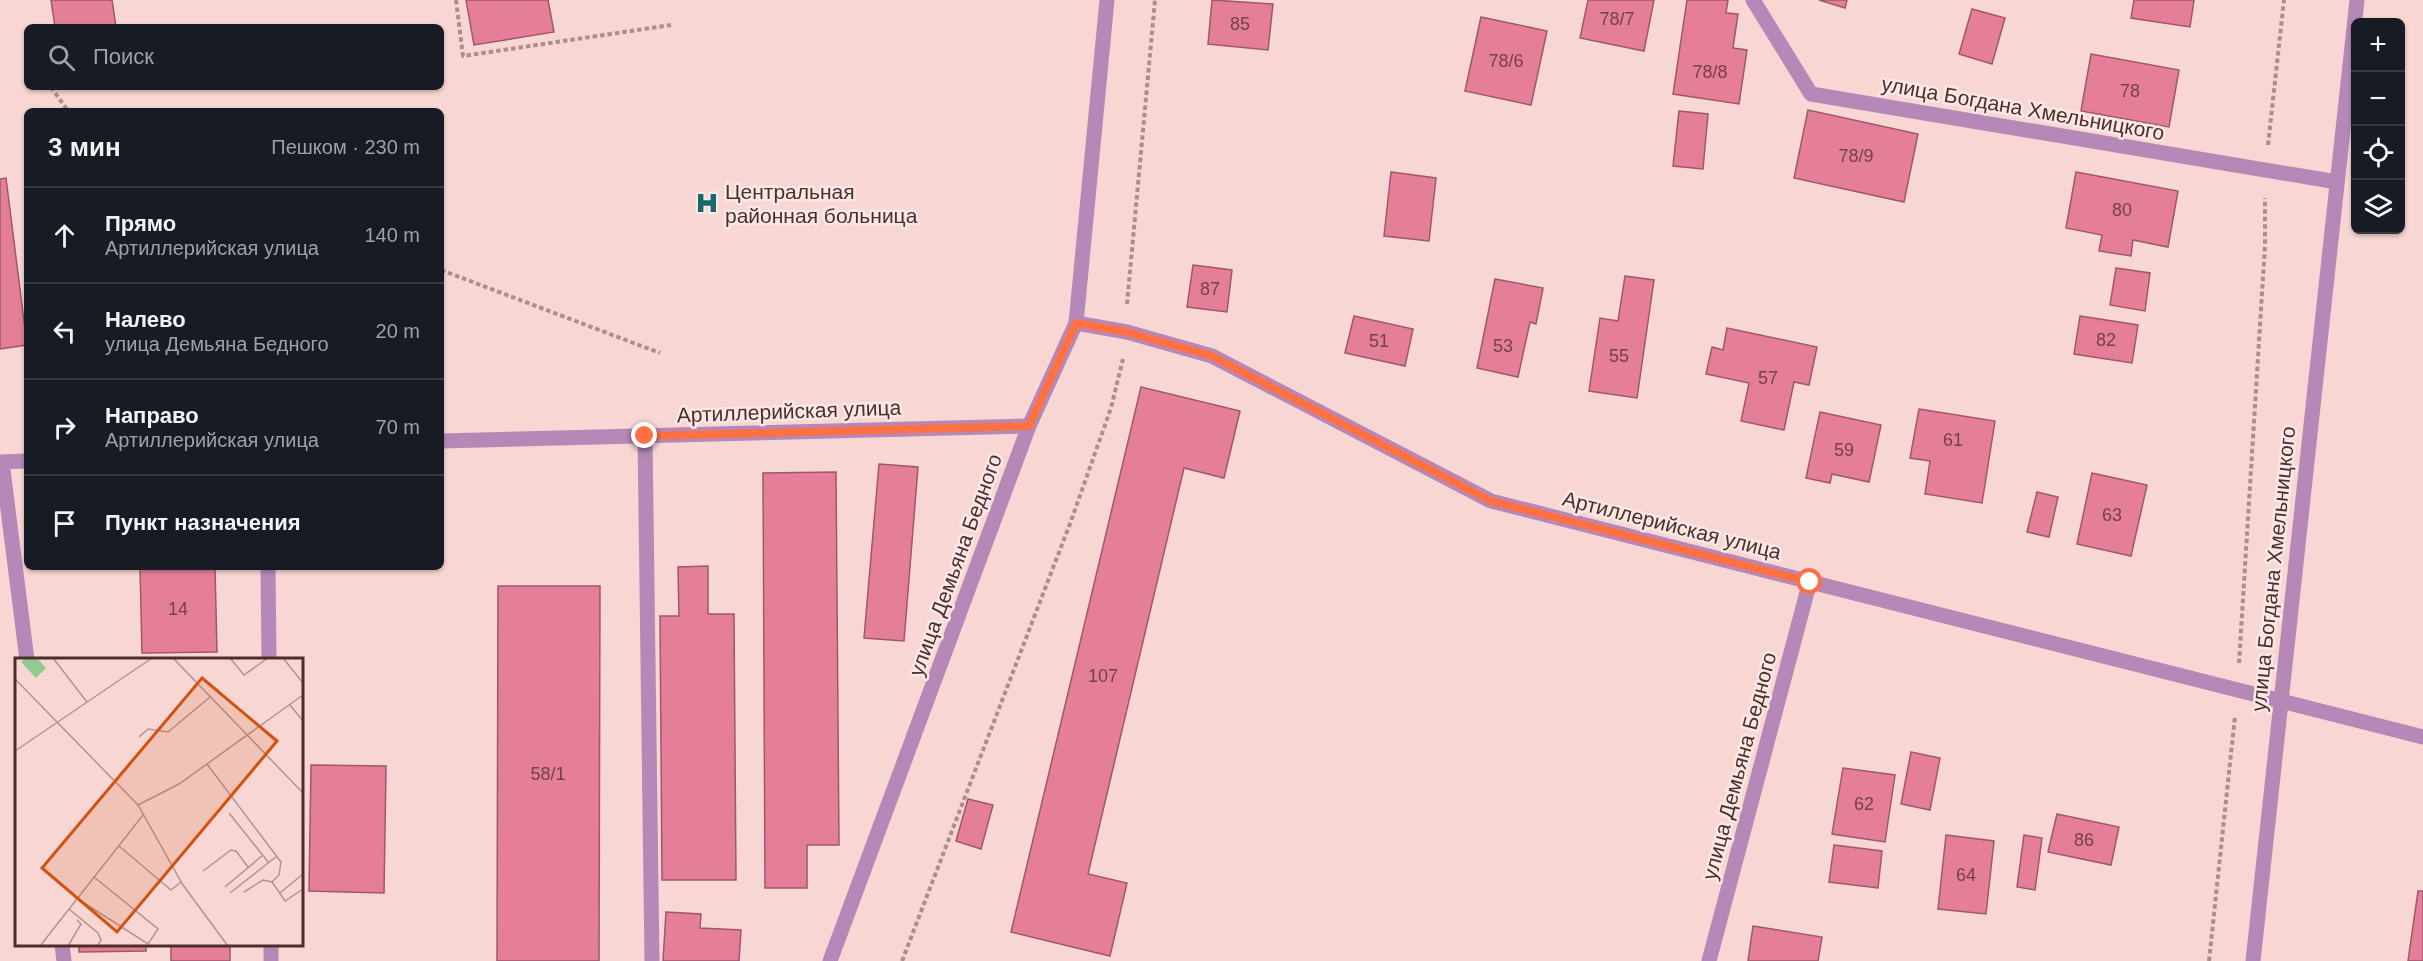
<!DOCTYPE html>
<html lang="ru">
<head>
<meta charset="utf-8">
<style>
  body { margin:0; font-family:Helvetica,sans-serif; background:#20242c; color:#f1f3f6 }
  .controls { position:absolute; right:18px; top:18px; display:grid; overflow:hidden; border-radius:9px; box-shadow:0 2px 4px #0004 }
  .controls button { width:54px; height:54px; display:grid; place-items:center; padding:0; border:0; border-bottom:2px solid #363941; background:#171b24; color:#f1f3f6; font:30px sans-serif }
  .stop { position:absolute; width:18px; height:18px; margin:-14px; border:4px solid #ff7043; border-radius:50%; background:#fff }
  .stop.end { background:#ff7043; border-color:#fff; box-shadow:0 2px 6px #0008 }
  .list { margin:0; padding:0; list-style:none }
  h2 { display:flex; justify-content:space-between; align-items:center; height:78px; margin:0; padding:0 24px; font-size:26px }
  h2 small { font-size:20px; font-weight:400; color:#9ea1a6 }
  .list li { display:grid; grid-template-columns:39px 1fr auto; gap:18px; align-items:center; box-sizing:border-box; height:96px; padding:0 24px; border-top:2px solid #363941 }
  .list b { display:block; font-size:22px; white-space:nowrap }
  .list p { margin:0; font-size:20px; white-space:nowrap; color:#9ea1a6 }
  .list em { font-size:20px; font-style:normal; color:#9ea1a6 }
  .icon { flex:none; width:33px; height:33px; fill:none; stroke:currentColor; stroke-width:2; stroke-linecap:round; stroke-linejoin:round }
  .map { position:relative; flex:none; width:2423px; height:961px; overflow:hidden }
  .search { position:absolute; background:#171b24; box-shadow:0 2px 4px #0004; left:24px; top:24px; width:420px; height:66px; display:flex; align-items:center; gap:15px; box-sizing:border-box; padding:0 21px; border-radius:9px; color:#9ea1a6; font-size:22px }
  .panel { position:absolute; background:#171b24; box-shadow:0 2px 4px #0004; left:24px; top:108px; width:420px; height:462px; border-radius:9px }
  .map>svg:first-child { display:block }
  .building { fill:#e57e99; stroke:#9e586a; stroke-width:1.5 }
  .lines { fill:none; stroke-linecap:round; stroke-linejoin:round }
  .path { stroke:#ae8e8b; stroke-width:4; stroke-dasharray:4.5 3; stroke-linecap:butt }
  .service { stroke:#b588b8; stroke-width:15 }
  .minor { stroke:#b588b8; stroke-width:15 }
  .tertiary { stroke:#b588b8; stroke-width:15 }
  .route { stroke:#ff7043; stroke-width:8 }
  .labels { text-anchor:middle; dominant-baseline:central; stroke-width:5; stroke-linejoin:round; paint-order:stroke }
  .number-label { font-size:18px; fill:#744247 }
  .street-label { font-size:21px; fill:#4e2e2c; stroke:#f9e8e6 }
  .poi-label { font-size:21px; fill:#4e2e2c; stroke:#f9e8e6; text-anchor:start }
  .inset-road { fill:none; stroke:#b39390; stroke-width:1.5 }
  .view { fill:#d15311; fill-opacity:0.15; stroke:#d15311; stroke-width:3 }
  .inset-edge { fill:none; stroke:#4e2e2c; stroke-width:3 }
</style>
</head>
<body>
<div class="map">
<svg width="2423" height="961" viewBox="0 0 2423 961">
  <rect width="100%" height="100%" fill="#f7d6d3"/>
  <path class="building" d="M 51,0 L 112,0 L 116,27 L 55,27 Z
    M 466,0 L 548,0 L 554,32 L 474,45 Z
    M 1212,0 L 1273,4 L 1268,50 L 1208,44 Z
    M 1588,0 L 1654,0 L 1644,51 L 1580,38 Z
    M 1687,0 L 1728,0 L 1726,13 L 1738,14 L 1733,48 L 1747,50 L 1739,104 L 1673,94 Z
    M 1819,0 L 1847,0 L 1845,8 Z
    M 2134,0 L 2194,0 L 2190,27 L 2131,18 Z
    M 1972,9 L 2005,18 L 1992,64 L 1959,54 Z
    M 1481,17 L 1547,31 L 1531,105 L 1465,91 Z
    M 2091,54 L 2179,70 L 2169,127 L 2081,111 Z
    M 1808,110 L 1918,134 L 1904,202 L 1794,178 Z
    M 1679,111 L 1708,114 L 1703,169 L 1673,166 Z
    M 1391,172 L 1436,178 L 1429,241 L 1384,236 Z
    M 2076,172 L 2178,191 L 2168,247 L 2133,240 L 2131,256 L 2099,251 L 2102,235 L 2066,228 Z
    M 6,178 L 27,345 L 0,349 L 0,179 Z
    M 1193,265 L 1232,270 L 1227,312 L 1187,307 Z
    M 2116,268 L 2150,273 L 2145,311 L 2110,305 Z
    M 1625,276 L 1654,280 L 1637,398 L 1589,391 L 1600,318 L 1618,321 Z
    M 1495,279 L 1543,288 L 1536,324 L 1530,322 L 1518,377 L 1477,368 Z
    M 1354,316 L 1413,329 L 1405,366 L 1345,353 Z
    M 2080,316 L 2138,325 L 2132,363 L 2074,354 Z
    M 1727,328 L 1817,347 L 1809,385 L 1794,382 L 1784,430 L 1741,421 L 1749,383 L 1706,374 L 1712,347 L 1723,350 Z
    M 1141,387 L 1240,411 L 1224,478 L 1184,468 L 1088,874 L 1127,883 L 1110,956 L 1011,932 Z
    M 1919,409 L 1995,421 L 1982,503 L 1925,494 L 1930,461 L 1910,458 Z
    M 1820,412 L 1881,425 L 1869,482 L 1832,474 L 1830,483 L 1806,478 Z
    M 879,464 L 918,467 L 904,641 L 864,638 Z
    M 836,472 L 839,845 L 807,845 L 807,888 L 765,888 L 763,473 Z
    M 2092,473 L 2147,485 L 2131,556 L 2077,544 Z
    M 2037,492 L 2058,497 L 2049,537 L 2027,532 Z
    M 708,566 L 708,614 L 734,614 L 736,880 L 662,880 L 660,616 L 679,616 L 678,567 Z
    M 140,567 L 215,567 L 217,652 L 142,653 Z
    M 498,586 L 600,586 L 599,961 L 497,961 Z
    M 1911,752 L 1940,758 L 1930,810 L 1901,804 Z
    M 311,765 L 386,766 L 384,893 L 309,891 Z
    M 1843,768 L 1895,775 L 1885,842 L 1832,834 Z
    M 968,799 L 993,805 L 981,849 L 956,841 Z
    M 2057,814 L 2119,827 L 2111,865 L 2048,852 Z
    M 1946,835 L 1994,841 L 1986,914 L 1938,909 Z
    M 2024,835 L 2042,838 L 2035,890 L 2017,887 Z
    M 1834,845 L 1882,851 L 1878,888 L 1829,882 Z
    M 2418,891 L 2423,891 L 2423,961 L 2408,961 Z
    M 666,912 L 701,914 L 700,928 L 741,930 L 739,961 L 663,961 Z
    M 1753,926 L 1822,937 L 1818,961 L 1748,961 Z
    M 79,944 L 146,944 L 146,951 L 79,952 Z
    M 171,944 L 230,944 L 230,961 L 171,961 Z"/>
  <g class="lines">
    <path class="path" d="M 456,0 L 463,56 L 671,25
      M 51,87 L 68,111
      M 2268,145 L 2284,0
      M 441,270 L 660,353
      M 1127,304 L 1155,0
      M 2239,663 L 2265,245 L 2265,198
      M 902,961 L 1071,521 L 1111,408 L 1123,359
      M 2209,961 L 2235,716"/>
    <path class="service" d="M 645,436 L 652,961"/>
    <path class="minor" d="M 1753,0 L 1811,94 L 2337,182
      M 1076,323 L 1127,332 L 1212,356 L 1491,501 L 2423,737
      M 441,441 L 1029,426
      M 0,462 L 27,461
      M 2,462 L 27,660
      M 268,567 L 269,660
      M 62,944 L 64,961
      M 271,944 L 271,961
      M 1709,961 L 1810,581"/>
    <path class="tertiary" d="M 830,961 L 1029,426 L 1076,323 L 1107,0
      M 2253,961 L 2357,0"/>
  </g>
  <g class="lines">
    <path class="route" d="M 645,436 L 1029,426 L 1076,323 L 1127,332 L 1212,356 L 1491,501 L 1810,582"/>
  </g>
  <defs>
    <g id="hospital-bare" transform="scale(1.8)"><path d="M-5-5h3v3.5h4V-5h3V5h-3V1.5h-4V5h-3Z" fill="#1a676e" stroke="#f9e8e6" stroke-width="2.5" paint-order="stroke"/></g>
  </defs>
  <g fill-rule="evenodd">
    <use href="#hospital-bare" x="707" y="203"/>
  </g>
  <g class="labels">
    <g class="number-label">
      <text x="1617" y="19">78/7</text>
      <text x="1240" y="24">85</text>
      <text x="1506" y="61">78/6</text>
      <text x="1710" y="72">78/8</text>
      <text x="2130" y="91">78</text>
      <text x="1856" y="156">78/9</text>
      <text x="2122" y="210">80</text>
      <text x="1210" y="289">87</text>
      <text x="2106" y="340">82</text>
      <text x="1379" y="341">51</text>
      <text x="1503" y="346">53</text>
      <text x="1619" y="356">55</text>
      <text x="1768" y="378">57</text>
      <text x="1953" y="440">61</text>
      <text x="1844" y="450">59</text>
      <text x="2112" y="515">63</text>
      <text x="178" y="609">14</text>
      <text x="1103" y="676">107</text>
      <text x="548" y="774">58/1</text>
      <text x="1864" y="804">62</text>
      <text x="2084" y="840">86</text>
      <text x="1966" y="875">64</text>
    </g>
    <g class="street-label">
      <text transform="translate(2023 108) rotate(10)">улица Богдана Хмельницкого</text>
      <text transform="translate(789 411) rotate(-2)">Артиллерийская улица</text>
      <text transform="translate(1672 525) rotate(14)">Артиллерийская улица</text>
      <text transform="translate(955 565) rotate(-70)">улица Демьяна Бедного</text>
      <text transform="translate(2273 569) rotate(-84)">улица Богдана Хмельницкого</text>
      <text transform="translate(1739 766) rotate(-75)">улица Демьяна Бедного</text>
    </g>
    <g class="poi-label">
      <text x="725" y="191">Центральная<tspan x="725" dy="24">районная больница</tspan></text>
    </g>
  </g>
  <g transform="translate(15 658)">
    <rect width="288" height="288" fill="#f7d6d3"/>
    <path d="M 11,0 L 22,0 L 31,10 L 21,20 L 6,4 Z" fill="#90cc8f"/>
    <path class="inset-road" d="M 38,0 L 72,44M 158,0 L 288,135M 215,0 L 229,17 L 253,0M 268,0 L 288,25M 0,21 L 123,147 L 168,227 L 213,288M 275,47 L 288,63M 124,79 L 133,71 L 153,74 L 195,39M 0,93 L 137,0M 192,106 L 266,204 L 264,217 L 257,224M 123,147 L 164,126 L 288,37M 214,155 L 254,205M 104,188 L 156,232 L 166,224M 188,213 L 216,192 L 221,193 L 233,209M 210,229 L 248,197M 229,234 L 248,222 L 257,224 L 270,243 L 288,231M 215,235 L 262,198M 265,235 L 288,216M 63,241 L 133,286 L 143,271 L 79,219M 54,251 L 83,275 L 86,282 L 82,288M 25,288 L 128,157M 53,288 L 66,266 L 62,262"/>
    <path class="view" d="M 187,20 L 262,83 L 102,274 L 27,210 Z"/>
    <rect width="288" height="288" class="inset-edge"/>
  </g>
</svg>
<div class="controls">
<button>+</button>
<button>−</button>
<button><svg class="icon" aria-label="locate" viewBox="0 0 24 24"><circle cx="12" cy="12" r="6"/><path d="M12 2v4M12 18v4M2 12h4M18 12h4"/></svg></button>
<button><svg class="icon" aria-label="layers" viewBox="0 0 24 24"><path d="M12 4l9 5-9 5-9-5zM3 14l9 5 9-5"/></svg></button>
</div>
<div class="stop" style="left:1810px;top:582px"></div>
<div class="stop end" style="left:645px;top:436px"></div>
<div class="search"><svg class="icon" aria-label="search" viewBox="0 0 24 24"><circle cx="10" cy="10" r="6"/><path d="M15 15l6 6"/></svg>Поиск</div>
<section class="panel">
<h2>3 мин<small>Пешком · 230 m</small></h2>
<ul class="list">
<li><svg class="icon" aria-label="ahead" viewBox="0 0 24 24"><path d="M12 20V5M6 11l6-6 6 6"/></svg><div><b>Прямо</b><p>Артиллерийская улица</p></div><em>140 m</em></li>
<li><svg class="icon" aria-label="left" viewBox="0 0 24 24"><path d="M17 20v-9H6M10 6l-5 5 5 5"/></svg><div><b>Налево</b><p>улица Демьяна Бедного</p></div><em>20 m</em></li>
<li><svg class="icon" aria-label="right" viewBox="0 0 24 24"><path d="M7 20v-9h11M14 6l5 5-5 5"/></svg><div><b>Направо</b><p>Артиллерийская улица</p></div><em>70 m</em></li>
<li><svg class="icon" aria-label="arrive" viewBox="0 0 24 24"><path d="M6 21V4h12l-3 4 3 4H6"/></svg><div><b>Пункт назначения</b></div></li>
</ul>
</section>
</div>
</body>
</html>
